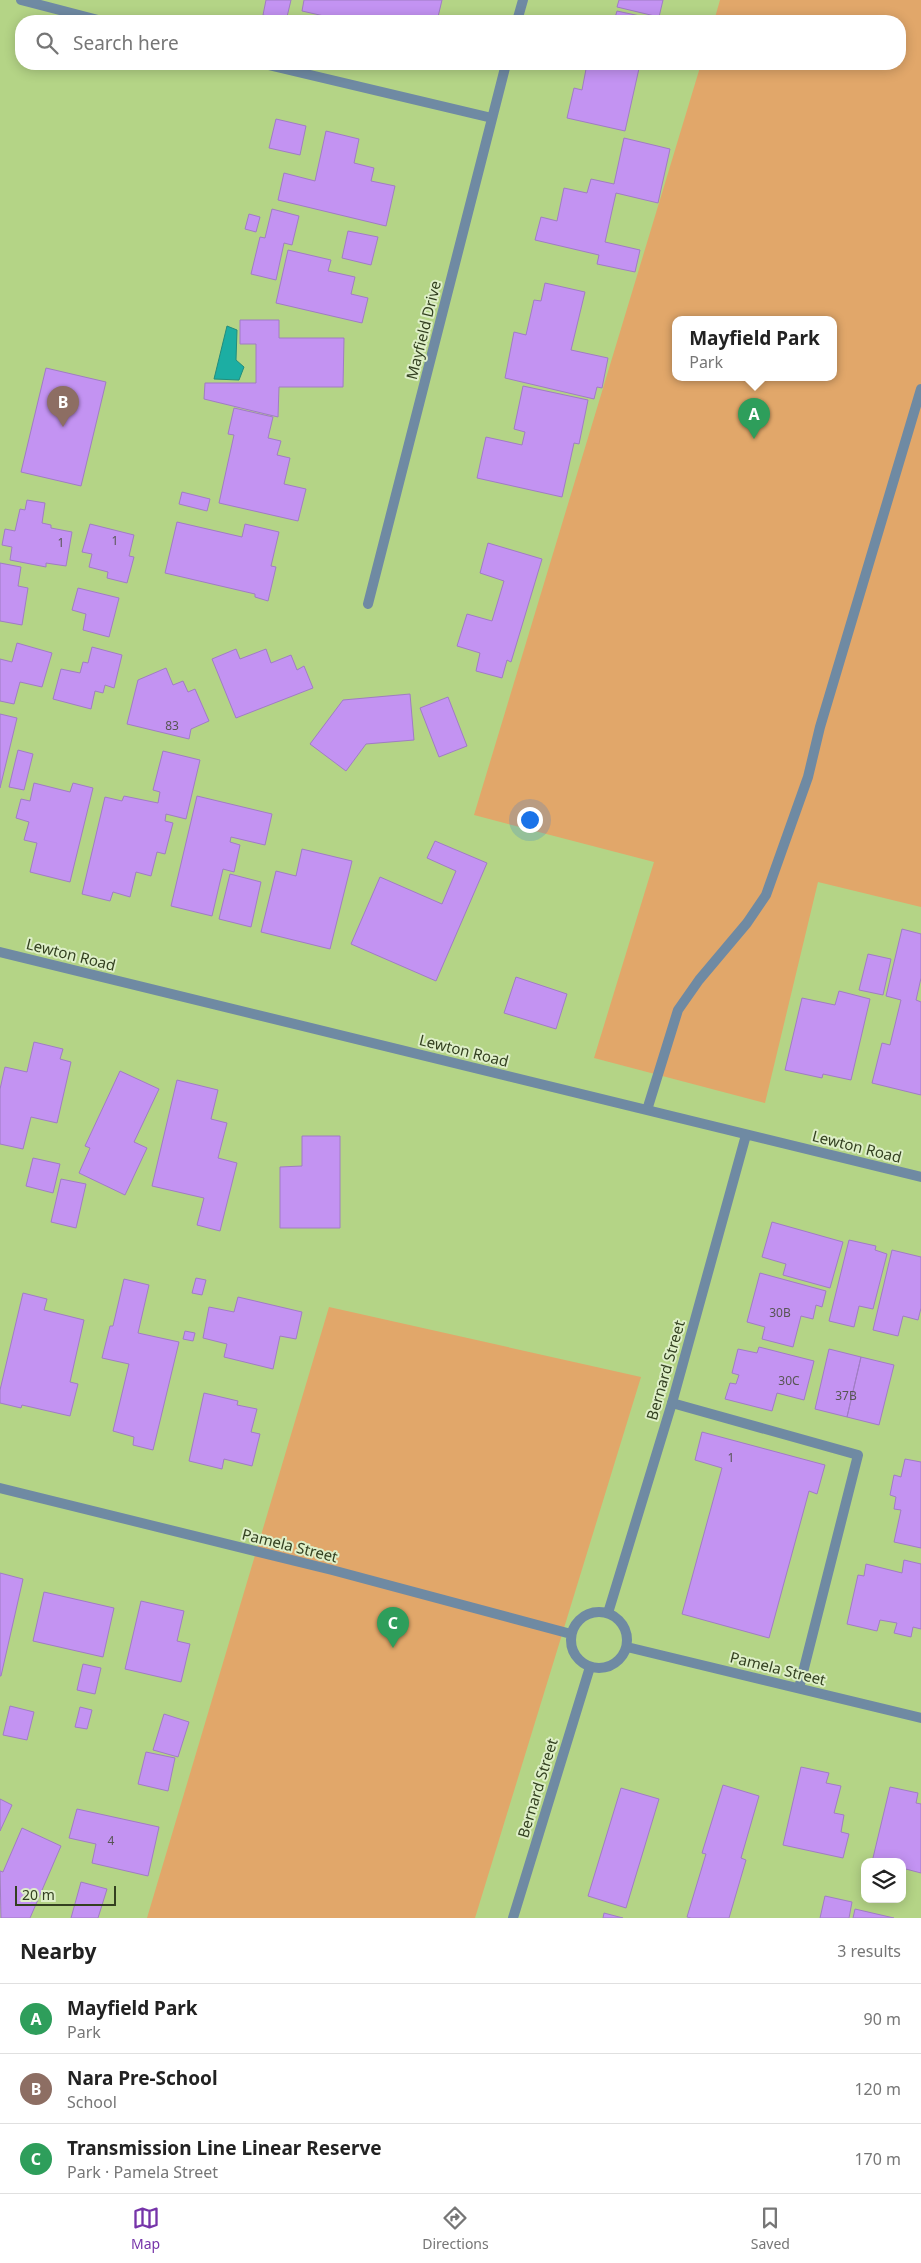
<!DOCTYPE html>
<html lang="en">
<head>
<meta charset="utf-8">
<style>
  body { margin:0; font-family:"Noto Sans",sans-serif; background:#f6f6f6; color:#222 }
  .controls { position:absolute; right:15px; bottom:15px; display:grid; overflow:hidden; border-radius:10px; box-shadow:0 2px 12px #0003 }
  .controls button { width:45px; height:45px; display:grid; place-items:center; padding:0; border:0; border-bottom:1px solid #e0e0e0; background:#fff; color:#222; font:25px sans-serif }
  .scale { position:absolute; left:15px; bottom:12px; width:101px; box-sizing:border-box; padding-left:5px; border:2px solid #334020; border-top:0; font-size:14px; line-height:18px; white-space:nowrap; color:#334020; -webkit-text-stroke:4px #deefc8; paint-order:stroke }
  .you { position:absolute; left:529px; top:819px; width:18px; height:18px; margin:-12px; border:4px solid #fff; border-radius:50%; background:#1a73e8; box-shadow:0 0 0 8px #1a73e833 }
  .badge { display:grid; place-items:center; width:32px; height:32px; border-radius:50%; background:#7634a9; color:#fff; font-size:16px; font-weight:700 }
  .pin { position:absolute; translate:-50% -41px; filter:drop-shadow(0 1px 2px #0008) }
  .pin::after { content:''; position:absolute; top:26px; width:18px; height:15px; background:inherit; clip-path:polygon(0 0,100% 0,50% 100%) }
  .popup { position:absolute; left:672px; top:316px; width:165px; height:65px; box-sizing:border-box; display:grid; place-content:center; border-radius:10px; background:#fff; filter:drop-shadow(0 1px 4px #0005); font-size:16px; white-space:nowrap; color:#767676 }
  .popup b { font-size:19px; color:#222 }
  .popup::after { content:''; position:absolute; left:50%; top:100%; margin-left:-10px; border:10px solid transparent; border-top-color:#fff }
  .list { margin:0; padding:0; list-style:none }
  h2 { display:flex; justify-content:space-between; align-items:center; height:65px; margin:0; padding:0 20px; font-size:21px }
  h2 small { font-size:16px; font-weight:400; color:#767676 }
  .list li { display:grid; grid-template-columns:32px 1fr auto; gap:15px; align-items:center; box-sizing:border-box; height:70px; padding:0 20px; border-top:1px solid #e0e0e0 }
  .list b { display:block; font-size:19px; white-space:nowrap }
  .list p { margin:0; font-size:16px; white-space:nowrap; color:#767676 }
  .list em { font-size:16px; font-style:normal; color:#767676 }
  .icon { flex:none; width:28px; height:28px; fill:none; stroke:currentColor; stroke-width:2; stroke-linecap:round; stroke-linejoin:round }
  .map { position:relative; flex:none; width:921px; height:1918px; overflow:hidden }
  .search { position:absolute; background:#fff; box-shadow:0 2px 12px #0003; left:15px; right:15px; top:15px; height:55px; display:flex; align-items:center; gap:12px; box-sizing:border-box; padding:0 18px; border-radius:20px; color:#767676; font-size:19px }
  .sheet { height:275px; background:#fff }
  nav { display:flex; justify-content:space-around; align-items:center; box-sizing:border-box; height:70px; border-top:1px solid #e0e0e0; background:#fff; font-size:14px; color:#767676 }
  nav a { display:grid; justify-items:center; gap:2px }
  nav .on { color:#7634a9 }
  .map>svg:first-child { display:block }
  .green { fill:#e1a76a; fill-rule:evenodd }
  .water { fill:#1caea3; stroke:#238d7c }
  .building { fill:#c393f2; stroke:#a07dc3 }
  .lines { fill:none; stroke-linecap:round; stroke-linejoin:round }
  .lane { stroke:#6f8aa3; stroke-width:10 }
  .street { stroke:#6f8aa3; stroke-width:10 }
  .labels { text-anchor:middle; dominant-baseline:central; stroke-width:4; stroke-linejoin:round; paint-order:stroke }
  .number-label { font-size:12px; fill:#575554 }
  .street-label { font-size:15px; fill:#334020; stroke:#deefc8 }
</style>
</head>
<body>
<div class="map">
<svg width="921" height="1918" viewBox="0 0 921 1918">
  <rect width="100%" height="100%" fill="#b4d486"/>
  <path class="green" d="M 720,0 L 921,0 L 921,907 L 818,882 L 765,1103 L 594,1058 L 654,862 L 474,815 L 701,64 L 900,64 L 900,21 L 714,21 ZM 675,320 L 833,320 L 833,378 L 675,378 Z
    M 329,1307 L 641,1377 L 475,1918 L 147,1918 Z"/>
  <path class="water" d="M 227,326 L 237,330 L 236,360 L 244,367 L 239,380 L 214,379 Z"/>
  <path class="building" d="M 266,0 L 291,0 L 286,21 L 263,15 Z
    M 304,0 L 442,0 L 437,21 L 346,21 L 302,11 Z
    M 619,0 L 663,0 L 659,17 L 617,7 Z
    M 617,11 L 663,21 L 614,21 Z
    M 587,64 L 640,64 L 625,131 L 567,118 L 574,88 L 582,90 Z
    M 276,119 L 306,126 L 300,155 L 269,148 Z
    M 326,131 L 359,139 L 354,163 L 374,168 L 371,181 L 395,186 L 386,226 L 278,200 L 284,173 L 315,181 Z
    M 624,138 L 670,149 L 658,203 L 616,193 L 605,242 L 640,250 L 635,272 L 597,264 L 599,255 L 535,240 L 541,217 L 557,221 L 564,188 L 587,193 L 591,179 L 614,184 Z
    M 272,209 L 299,216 L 292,245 L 284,243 L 276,280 L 251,274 L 260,237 L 265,238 Z
    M 249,214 L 260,217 L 256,232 L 245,229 Z
    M 348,231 L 378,237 L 371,265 L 342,258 Z
    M 288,250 L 331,260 L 328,271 L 355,277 L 351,294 L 368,298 L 362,323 L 276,303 Z
    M 545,283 L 585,292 L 571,350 L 608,358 L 602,388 L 597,387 L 594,399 L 505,378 L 514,332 L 526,335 L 534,300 L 541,301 Z
    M 240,320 L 279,320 L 279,338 L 344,338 L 343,387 L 279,387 L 278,417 L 204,399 L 205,383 L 256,383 L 256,344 L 240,344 Z
    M 46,368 L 106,382 L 81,486 L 21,472 Z
    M 523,386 L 588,400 L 579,444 L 574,443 L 562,497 L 477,478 L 486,437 L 522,445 L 525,432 L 514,429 Z
    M 234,408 L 273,417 L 268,438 L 281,441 L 277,455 L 290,458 L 284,484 L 306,489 L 298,521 L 219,503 L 234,435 L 228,434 Z
    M 182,492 L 210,499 L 207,511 L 179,504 Z
    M 27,500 L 45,503 L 42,523 L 51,525 L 51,528 L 72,532 L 66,566 L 46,563 L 46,567 L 10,560 L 12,547 L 2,545 L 5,529 L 15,531 L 20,509 L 25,510 Z
    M 177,522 L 242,537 L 245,524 L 279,532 L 271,566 L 276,567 L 268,601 L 255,597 L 255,594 L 165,573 Z
    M 90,524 L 134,535 L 129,556 L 134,557 L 127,583 L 107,578 L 108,572 L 89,567 L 92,554 L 82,552 Z
    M 488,543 L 542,559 L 511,662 L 507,660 L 502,678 L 476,671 L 480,653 L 457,646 L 467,614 L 492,621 L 504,581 L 480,573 Z
    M 0,563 L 21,567 L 18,586 L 28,588 L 22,625 L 0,621 Z
    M 78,588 L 119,598 L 109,637 L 83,630 L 86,614 L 72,610 Z
    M 17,643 L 52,653 L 42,687 L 20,682 L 14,704 L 0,701 L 0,659 L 12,662 Z
    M 92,647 L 122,655 L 114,688 L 105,685 L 103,693 L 95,691 L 91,709 L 53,699 L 61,669 L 80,673 L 83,662 L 88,663 Z
    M 236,649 L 240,659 L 266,649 L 271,663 L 291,655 L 297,670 L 304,666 L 313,688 L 236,718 L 212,659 Z
    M 166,668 L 173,685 L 183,681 L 188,692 L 195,689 L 209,721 L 191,729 L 189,739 L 127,724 L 138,680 Z
    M 410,694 L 414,740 L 366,744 L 346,771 L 310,744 L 343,700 Z
    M 448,697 L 467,746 L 439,757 L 420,708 Z
    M 0,714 L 17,718 L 0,788 Z
    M 18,750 L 33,754 L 24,790 L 9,787 Z
    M 163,751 L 200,760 L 186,819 L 166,814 L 165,821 L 173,823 L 165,854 L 157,852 L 151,876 L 136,872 L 130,897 L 113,892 L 110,901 L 82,894 L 105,797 L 122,801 L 124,796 L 158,803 L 160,792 L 153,790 Z
    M 34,783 L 70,792 L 73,783 L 93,788 L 70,882 L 30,872 L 37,843 L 24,840 L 29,822 L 16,818 L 21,799 L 30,801 Z
    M 197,796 L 272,814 L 265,845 L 231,837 L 230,842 L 240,845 L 234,872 L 223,869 L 212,916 L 171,906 Z
    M 435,841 L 487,863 L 436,981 L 351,944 L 380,877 L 442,904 L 456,871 L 427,858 Z
    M 302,849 L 352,861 L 330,949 L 261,932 L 276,871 L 296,876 Z
    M 230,874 L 261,882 L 251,927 L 219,919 Z
    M 902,929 L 921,934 L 921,978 L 916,1000 L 921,1002 L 921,1095 L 872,1083 L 882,1043 L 890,1045 L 901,1000 L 886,996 Z
    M 868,954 L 891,959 L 883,995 L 859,990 Z
    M 516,977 L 567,994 L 556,1029 L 504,1013 Z
    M 839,991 L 870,999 L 851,1080 L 823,1074 L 822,1078 L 785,1070 L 802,998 L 835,1005 Z
    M 34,1042 L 63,1049 L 60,1059 L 71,1062 L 57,1123 L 31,1117 L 23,1149 L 0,1144 L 0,1089 L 5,1067 L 27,1072 Z
    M 120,1071 L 159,1089 L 134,1142 L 147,1148 L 125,1195 L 79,1173 L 90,1148 L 85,1146 Z
    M 177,1080 L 218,1090 L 211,1119 L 227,1123 L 218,1158 L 237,1163 L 220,1231 L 197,1225 L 204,1198 L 152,1186 Z
    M 302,1136 L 340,1136 L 340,1228 L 280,1228 L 280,1167 L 302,1166 Z
    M 33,1158 L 60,1164 L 53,1193 L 26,1186 Z
    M 61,1179 L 86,1184 L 76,1228 L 51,1222 Z
    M 772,1222 L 843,1242 L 830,1288 L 783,1275 L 786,1264 L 762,1257 Z
    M 849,1240 L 876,1246 L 875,1250 L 887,1254 L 873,1309 L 859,1306 L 854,1327 L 829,1321 Z
    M 892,1250 L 921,1257 L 921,1308 L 918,1320 L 903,1316 L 898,1336 L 873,1330 Z
    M 760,1273 L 826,1291 L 822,1307 L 816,1305 L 813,1319 L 801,1316 L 793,1347 L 762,1339 L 765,1327 L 747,1322 Z
    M 196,1278 L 206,1280 L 202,1295 L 192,1293 Z
    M 124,1279 L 149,1285 L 138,1333 L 179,1342 L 153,1450 L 133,1445 L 134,1437 L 113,1431 L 129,1364 L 102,1358 L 110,1326 L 113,1326 Z
    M 23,1293 L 47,1299 L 44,1310 L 84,1320 L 70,1382 L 78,1384 L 70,1416 L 22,1405 L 21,1408 L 0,1403 L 0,1390 Z
    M 238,1297 L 302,1312 L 296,1339 L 280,1336 L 273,1369 L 224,1357 L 227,1344 L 203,1338 L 209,1307 L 234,1312 Z
    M 185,1331 L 195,1333 L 193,1341 L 183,1339 Z
    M 759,1347 L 814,1361 L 804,1400 L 777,1393 L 772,1411 L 725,1399 L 730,1383 L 736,1384 L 739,1375 L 732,1373 L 738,1349 L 757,1353 Z
    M 829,1349 L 861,1357 L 847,1417 L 815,1409 Z
    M 861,1357 L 894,1365 L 879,1425 L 847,1417 Z
    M 204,1393 L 238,1401 L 237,1405 L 257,1409 L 251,1432 L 260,1434 L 252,1466 L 224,1459 L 222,1469 L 189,1461 Z
    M 702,1432 L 825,1465 L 817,1494 L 809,1491 L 769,1638 L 682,1614 L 722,1468 L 695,1460 Z
    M 905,1459 L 921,1462 L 921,1548 L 894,1542 L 901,1510 L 894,1509 L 896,1497 L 890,1495 L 894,1475 L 901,1477 Z
    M 904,1560 L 921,1564 L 921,1629 L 913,1627 L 911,1637 L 894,1633 L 897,1623 L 880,1620 L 877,1631 L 847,1624 L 858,1575 L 864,1576 L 866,1564 L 902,1573 Z
    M 0,1573 L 23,1579 L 1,1676 L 0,1676 Z
    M 44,1592 L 114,1608 L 103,1657 L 33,1641 Z
    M 141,1601 L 184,1611 L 177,1641 L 190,1644 L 181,1682 L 125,1669 Z
    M 83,1664 L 101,1668 L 95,1694 L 77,1690 Z
    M 10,1706 L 34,1712 L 27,1740 L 3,1735 Z
    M 80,1707 L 92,1710 L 87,1729 L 75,1727 Z
    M 164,1714 L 189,1722 L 178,1757 L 153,1750 Z
    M 146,1752 L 175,1758 L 168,1791 L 138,1784 Z
    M 801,1767 L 829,1773 L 826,1783 L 841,1786 L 834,1813 L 844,1815 L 841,1832 L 849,1834 L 843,1858 L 783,1845 Z
    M 723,1785 L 759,1796 L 741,1858 L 746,1860 L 729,1918 L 691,1918 L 687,1917 L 706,1854 L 702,1853 Z
    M 890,1787 L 918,1793 L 916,1803 L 921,1804 L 921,1873 L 902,1868 L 902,1862 L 872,1862 Z
    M 621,1788 L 659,1799 L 626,1908 L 588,1896 Z
    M 0,1799 L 12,1805 L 0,1831 Z
    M 77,1809 L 159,1827 L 148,1876 L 92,1863 L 96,1844 L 69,1838 Z
    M 22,1828 L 61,1846 L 30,1918 L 1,1918 L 0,1871 L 3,1872 Z
    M 81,1882 L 107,1889 L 98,1918 L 71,1918 Z
    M 825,1896 L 852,1902 L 849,1918 L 820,1918 Z
    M 855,1909 L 894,1918 L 853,1918 Z
    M 604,1913 L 623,1918 L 603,1918 Z"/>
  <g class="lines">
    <path class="lane" d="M 672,1403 L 858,1455 L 799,1688"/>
    <path class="street" d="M 21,0 L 102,21
      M 517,21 L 523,0
      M 264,64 L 492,118
      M 368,604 L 506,64
      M 0,952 L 921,1177
      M 647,1110 L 678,1010 L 699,980 L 747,923 L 766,895 L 808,777 L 820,727 L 921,389
      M 0,1488 L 332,1570 L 571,1634
      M571 1640a28 28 0 1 1 56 0a28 28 0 1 1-56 0Z
      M 608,1613 L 672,1403 L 746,1135
      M 627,1647 L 921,1718
      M 513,1918 L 590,1667"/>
  </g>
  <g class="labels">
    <g class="number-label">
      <text x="115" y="540">1</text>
      <text x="61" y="542">1</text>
      <text x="172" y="725">83</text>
      <text x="780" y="1312">30B</text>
      <text x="789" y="1380">30C</text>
      <text x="846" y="1395">37B</text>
      <text x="731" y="1457">1</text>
      <text x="111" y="1840">4</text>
    </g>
    <g class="street-label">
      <text transform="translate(423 330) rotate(-76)">Mayfield Drive</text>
      <text transform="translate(71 954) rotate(14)">Lewton Road</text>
      <text transform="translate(464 1050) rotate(14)">Lewton Road</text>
      <text transform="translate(857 1146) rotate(14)">Lewton Road</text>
      <text transform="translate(665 1370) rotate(-74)">Bernard Street</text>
      <text transform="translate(290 1545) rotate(14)">Pamela Street</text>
      <text transform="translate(778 1668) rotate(14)">Pamela Street</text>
      <text transform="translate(537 1788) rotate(-73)">Bernard Street</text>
    </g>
  </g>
</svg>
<div class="controls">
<button><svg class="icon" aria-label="layers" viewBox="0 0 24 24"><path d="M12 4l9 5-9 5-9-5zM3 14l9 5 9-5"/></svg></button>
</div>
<div class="scale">20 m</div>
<div class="you"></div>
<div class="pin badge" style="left:754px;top:439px;background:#2e9e5b">A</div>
<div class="popup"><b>Mayfield Park</b>Park</div>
<div class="pin badge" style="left:63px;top:427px;background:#8d6e63">B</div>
<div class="pin badge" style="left:393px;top:1648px;background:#2e9e5b">C</div>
<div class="search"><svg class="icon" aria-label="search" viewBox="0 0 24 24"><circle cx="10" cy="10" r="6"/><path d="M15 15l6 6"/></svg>Search here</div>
</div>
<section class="sheet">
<h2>Nearby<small>3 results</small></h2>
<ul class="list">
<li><span class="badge" style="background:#2e9e5b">A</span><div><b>Mayfield Park</b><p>Park</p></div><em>90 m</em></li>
<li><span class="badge" style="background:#8d6e63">B</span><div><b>Nara Pre-School</b><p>School</p></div><em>120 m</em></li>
<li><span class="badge" style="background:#2e9e5b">C</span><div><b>Transmission Line Linear Reserve</b><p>Park · Pamela Street</p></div><em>170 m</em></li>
</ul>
</section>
<nav>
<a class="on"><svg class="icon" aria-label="map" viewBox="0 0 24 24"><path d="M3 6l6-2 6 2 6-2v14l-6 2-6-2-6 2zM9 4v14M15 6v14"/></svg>Map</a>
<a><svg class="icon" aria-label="directions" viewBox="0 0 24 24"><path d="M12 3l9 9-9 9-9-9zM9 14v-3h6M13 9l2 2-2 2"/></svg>Directions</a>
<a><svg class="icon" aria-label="saved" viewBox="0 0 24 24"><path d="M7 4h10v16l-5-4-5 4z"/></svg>Saved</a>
</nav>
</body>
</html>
